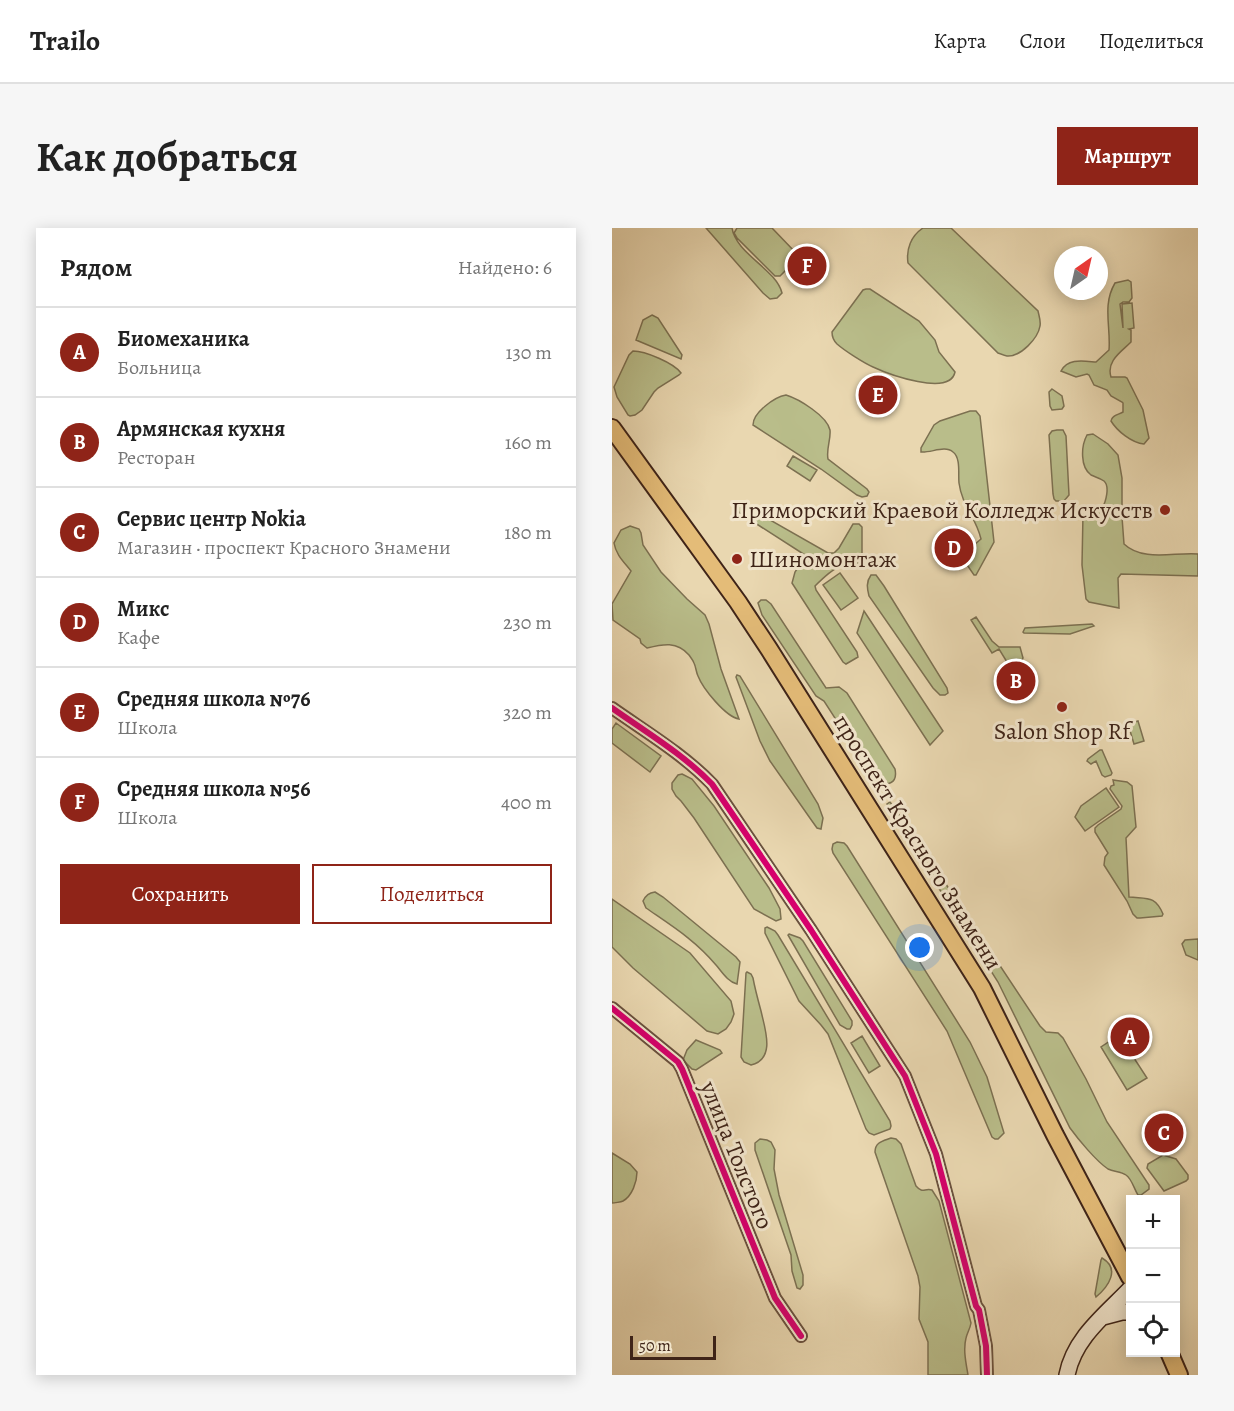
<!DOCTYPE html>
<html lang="ru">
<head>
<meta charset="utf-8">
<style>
  body { margin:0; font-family:Alegreya,serif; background:#f6f6f6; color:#222 }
  .controls { position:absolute; right:18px; bottom:18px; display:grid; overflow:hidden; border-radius:0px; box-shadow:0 3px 15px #0003 }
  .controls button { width:54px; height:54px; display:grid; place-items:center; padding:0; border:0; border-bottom:2px solid #e0e0e0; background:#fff; color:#222; font:30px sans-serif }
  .compass { position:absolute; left:442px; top:18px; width:54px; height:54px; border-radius:50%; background:#fff; box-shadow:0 3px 15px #0003; rotate:34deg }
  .scale { position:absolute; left:18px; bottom:15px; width:86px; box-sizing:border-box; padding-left:6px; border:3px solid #3f2418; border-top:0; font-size:16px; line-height:21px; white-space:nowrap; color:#3f2418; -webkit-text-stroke:4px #f1e5cc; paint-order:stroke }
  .you { position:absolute; left:308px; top:720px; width:21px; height:21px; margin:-15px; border:4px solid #fff; border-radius:50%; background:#1a73e8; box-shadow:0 0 0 9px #1a73e833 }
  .badge { display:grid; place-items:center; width:39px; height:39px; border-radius:50%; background:#8f2418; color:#fff; font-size:20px; font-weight:700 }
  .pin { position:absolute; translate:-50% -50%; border:3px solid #fff; box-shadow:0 2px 6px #0006 }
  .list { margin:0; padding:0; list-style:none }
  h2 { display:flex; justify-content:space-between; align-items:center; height:78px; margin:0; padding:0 24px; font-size:26px }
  h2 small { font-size:20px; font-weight:400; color:#767676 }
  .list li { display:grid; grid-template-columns:39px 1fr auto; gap:18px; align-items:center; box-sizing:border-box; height:90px; padding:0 24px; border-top:2px solid #e0e0e0 }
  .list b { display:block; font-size:22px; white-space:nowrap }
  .list p { margin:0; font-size:20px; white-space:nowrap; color:#767676 }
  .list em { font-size:20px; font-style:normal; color:#767676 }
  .actions { display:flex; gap:12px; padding:18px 24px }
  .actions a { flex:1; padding:14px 0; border:2px solid #8f2418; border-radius:0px; text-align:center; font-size:21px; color:#8f2418 }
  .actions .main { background:#8f2418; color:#fff }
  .icon { flex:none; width:33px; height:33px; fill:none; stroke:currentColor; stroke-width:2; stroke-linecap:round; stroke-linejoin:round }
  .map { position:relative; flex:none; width:586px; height:1147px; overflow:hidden; border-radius:0px }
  header { display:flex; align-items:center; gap:36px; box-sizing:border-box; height:84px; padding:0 30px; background:#fff; border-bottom:2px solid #e0e0e0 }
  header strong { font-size:28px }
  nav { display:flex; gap:33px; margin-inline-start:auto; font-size:21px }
  .intro { display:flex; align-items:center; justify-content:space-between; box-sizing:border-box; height:144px; padding:0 36px }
  h1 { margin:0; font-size:42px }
  .button { padding:15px 27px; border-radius:0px; background:#8f2418; color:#fff; font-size:21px; font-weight:700 }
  main { display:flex; gap:36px; padding:0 36px }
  aside { flex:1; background:#fff; border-radius:0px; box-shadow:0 3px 15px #0003 }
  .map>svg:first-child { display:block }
  .green { fill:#b9bd8a; stroke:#7c7051; stroke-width:1.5 }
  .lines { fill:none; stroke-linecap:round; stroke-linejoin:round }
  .street-casing { stroke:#6a513e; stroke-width:14 }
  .secondary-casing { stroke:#3f2418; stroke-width:18 }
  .primary-casing { stroke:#3f2418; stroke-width:20 }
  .street { stroke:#f1e5cc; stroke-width:10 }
  .secondary { stroke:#f1e5cc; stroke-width:15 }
  .primary { stroke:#e4bc78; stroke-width:16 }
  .cycleway-casing { stroke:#f1e5cc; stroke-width:10 }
  .cycleway { stroke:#d6006c; stroke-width:6 }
  .poi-dot { fill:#8f2418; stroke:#f1e5cc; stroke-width:2 }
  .labels { text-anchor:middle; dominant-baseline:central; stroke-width:6; stroke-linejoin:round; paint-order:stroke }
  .poi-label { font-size:24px; fill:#3f2418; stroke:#f1e5cc; text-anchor:end }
  .street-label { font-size:24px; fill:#3f2418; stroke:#f1e5cc }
</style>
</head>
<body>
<header>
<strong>Trailo</strong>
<nav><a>Карта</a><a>Слои</a><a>Поделиться</a></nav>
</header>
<div class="intro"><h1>Как добраться</h1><a class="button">Маршрут</a></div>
<main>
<aside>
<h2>Рядом<small>Найдено: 6</small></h2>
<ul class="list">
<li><span class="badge">A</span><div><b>Биомеханика</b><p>Больница</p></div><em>130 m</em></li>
<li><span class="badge">B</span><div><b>Армянская кухня</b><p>Ресторан</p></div><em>160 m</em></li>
<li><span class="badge">C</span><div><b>Сервис центр Nokia</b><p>Магазин · проспект Красного Знамени</p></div><em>180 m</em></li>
<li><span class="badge">D</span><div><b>Микс</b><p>Кафе</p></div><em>230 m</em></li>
<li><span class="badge">E</span><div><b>Средняя школа №76</b><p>Школа</p></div><em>320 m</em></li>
<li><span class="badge">F</span><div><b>Средняя школа №56</b><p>Школа</p></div><em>400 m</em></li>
</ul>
<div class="actions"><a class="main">Сохранить</a><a>Поделиться</a></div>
</aside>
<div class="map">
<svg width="586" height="1147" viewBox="0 0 586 1147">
  <rect width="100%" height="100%" fill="#e9d7b0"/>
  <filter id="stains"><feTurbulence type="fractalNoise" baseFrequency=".00333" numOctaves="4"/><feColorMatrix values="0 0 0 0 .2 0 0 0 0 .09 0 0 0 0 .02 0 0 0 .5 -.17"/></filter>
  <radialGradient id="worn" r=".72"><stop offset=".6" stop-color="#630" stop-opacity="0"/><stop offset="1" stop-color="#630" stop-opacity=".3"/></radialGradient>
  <path class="green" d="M 94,0 L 120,0 C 124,26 164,41 170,65 L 165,70 L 158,71 L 151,65 Z
    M 125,0 L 160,0 L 184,25 L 186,28 L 185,31 L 168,48 L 163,48 L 125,10 L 122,5 Z
    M 311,0 L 339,0 L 426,83 C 427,88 429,93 428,98 C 426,110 409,129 395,128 C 394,128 386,125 386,125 L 296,35 C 294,21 299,8 311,0 Z
    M 516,52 L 519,54 L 520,70 L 517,74 L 511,74 L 508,76 L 511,100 L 510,76 L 520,75 L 522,100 L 517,101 L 519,102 L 519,114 C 509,124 494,133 499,149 L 513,149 L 515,150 L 531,182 L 537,210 L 532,216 C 520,215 505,203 499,193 C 500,187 506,187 511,184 L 511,175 L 510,174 L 499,168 L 495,162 L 482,157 L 477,147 L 475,146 L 464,149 L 449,143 C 456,130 471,133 484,134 L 497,122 C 499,99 490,77 503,55 Z
    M 254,61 L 258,61 L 307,93 L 323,112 L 327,124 L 343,144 C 338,169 276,146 261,139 C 252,135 233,123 225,116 C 222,113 220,109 220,104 L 251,62 Z
    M 40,87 L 46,90 L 70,127 L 69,131 L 24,112 L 31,92 Z
    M 21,123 C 33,123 62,135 69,145 L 67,147 L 46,160 L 42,164 L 30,182 L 23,187 L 18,188 L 16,187 L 5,169 L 2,159 L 17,127 Z
    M 440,161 L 450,168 L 452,178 L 450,181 L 440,182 L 438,178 L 437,164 Z
    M 174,167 C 187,171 215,188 218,202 C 219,212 214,221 216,231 L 255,261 L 257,264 L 255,268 L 250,269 L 245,267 L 209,241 L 141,197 C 141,185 162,169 174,167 Z
    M 358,183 L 364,183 L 368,188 L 382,314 L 364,347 L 362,347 L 351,331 L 350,327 L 369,311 C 364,289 350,278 347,255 C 346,246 349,230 341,224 C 333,217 319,225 309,224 L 309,220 L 322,197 L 328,193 Z
    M 445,202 L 451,202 L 454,208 L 457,267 L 452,273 L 444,273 L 442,271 L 441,266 L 437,207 L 440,203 Z
    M 481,206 L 496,216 L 506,227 L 510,250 L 510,289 L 512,316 C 531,334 562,324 586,326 L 586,348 L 509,346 L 506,350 L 507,380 L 477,374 L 474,371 L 470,337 L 471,286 L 475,282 L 490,280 C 494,274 498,258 492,253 C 488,250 483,249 479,247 C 468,239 469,218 475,207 Z
    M 181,228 L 205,242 L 198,253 L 175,238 Z
    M 128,276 L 132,277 L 216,325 L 222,325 L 227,320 L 241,296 L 247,296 L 250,299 L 250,331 C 244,340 236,336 227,339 C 219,342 209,352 203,358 L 204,362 L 245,424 L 246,429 L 234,436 L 231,434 L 180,355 L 183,344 L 193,329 L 193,327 L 129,286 L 124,281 Z
    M 18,298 L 27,301 L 29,305 L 31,317 L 49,344 L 75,371 L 93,387 L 97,396 L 109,441 L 127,491 C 114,489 91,461 86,448 C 84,444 84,439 82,435 C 81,432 79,430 77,427 C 65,413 51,416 35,420 L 29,415 L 28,411 L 1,392 L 0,376 L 19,343 C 12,334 4,327 2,315 L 9,302 Z
    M 228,345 L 246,370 L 229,382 L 211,357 Z
    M 259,347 L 264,347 L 272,358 L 335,460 L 336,465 L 333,467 L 328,467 L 321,460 L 257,368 C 255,360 254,354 259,347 Z
    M 149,372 L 154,372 L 159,376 L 214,460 L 227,459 L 235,465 L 283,541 C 286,556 275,559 263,552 L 212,473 L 204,468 L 150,387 L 146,375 Z
    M 252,383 L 331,503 L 318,517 L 245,405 Z
    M 364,389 L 380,413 L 387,419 L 408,419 L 411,430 L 410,432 L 397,439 L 395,439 L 395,434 L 387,421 L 380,425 L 359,392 Z
    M 480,396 L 482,398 L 458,406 L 412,405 L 411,404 L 413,400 Z
    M 125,447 L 128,448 L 206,576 L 211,590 L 209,601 L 205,600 L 200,593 L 158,533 L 148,513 L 124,449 Z
    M 526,493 L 532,513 L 522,516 L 516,496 Z
    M 4,495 L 49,528 L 38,544 L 0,515 L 0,501 Z
    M 488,522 L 490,522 L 500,545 L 499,547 L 493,549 L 490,547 L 484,533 L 479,536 L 475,533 L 476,531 Z
    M 70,546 L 80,551 L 102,578 L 157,660 L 168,681 L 169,691 L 164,693 L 142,681 L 82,590 L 69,573 L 64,568 L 60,561 L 60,555 L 66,547 Z
    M 501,552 L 515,554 L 520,558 L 524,599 L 514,610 L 517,669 C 535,671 543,667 551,686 L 550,688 L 528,690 L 525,690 L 521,686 L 515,673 L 492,637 L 493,629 L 496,625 L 483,604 L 483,600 L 486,597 L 509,581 L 510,578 L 498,561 L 499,558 L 502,557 Z
    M 494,560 L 507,579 L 473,603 L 463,589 L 469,578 Z
    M 278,574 L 302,608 L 428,798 L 434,804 L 446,805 L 451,810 L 474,851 L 495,894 L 537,957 L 537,961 L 529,967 L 526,967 C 522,961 520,951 514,947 C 509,943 502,944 496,941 C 484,933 466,911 458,900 L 386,754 L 280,586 L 275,576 Z
    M 225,614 L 232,615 L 235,618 L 358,814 L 375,849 L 392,905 L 386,911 L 383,911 L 380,909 L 335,803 L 221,625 L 220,621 L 221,616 Z
    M 43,664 L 51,669 L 124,729 L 128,734 L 125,756 C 116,754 110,744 104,737 C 83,712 60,698 34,680 L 31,673 C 34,667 37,665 43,664 Z
    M 0,671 L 78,725 L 119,773 L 122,786 L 119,794 L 114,801 L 106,806 L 95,803 L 21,740 L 0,719 Z
    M 155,699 L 163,703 L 166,707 L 278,893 L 279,898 L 278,901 L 262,907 L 257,905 L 254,901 L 216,806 L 209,797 L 187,773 L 153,705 L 153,700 Z
    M 177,706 L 188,710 L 191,713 L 240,793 L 240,797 L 238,801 L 235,801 L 228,797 L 176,707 Z
    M 586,711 L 586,732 L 574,727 L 570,716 L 573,712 Z
    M 135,744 L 139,746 L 141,750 C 143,761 146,772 149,783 C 153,801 164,831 139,837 L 132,834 L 129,829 L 134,745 Z
    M 507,807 L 535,850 L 515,862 L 489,819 Z
    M 250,808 L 268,838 L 257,845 L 239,815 Z
    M 84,812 L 108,822 L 110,825 L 84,842 L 80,841 L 71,832 L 75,822 Z
    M 279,910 L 284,911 L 289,916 L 304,958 C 311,966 312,960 320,962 L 327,973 L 359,1095 C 358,1101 355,1105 354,1110 C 351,1122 354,1135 356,1147 L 316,1147 L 316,1114 L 307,1091 L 308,1059 L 306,1048 L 263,924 C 263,914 271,913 279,910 Z
    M 148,911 L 155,912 L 159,914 L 163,922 L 162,941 L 167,967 L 191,1047 L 191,1057 L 188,1061 L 185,1060 L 180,1043 L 179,1027 L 143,922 L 143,915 Z
    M 0,925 L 18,936 L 25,944 C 25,954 20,968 11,973 C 9,974 2,975 0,975 Z
    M 551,927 L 564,931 L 576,947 L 576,951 L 574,953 L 552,963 L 535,940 L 536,936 Z
    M 490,1030 C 509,1041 496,1059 484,1069 L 483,1066 L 489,1032 Z"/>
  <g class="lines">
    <g class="street-casing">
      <path id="street" d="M 0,480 C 34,504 71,526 100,556 L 199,702 L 293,848 L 324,926 L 364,1078 L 367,1082 L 374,1118 L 375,1147
        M 0,780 L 66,834 L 70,841 L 163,1070 L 189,1108"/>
    </g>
    <g class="secondary-casing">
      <path id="secondary" d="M 491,1089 L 510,1084 L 518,1084
        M 455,1147 C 462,1110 494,1086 518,1061"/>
    </g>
    <g class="primary-casing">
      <path id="primary" d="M 0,200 L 126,374 L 157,421 L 370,760 L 443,907 L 518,1049
        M 557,1124 L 567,1147"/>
    </g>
    <use href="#street" class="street"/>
    <use href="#secondary" class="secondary"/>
    <use href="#primary" class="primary"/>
    <g class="cycleway-casing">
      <path id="cycleway" d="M 0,480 C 34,504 71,526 100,556 L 199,702 L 293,848 L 324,926 L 364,1078 L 367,1082 L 374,1118 L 375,1147
        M 0,780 L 66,834 L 70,841 L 163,1070 L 189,1108"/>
    </g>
    <use href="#cycleway" class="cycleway"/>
  </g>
  <g class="poi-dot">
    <circle cx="553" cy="282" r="6"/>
    <circle cx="125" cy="331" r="6"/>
    <circle cx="450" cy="479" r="6"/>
  </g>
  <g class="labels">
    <g class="poi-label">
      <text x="541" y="282">Приморский Краевой Колледж Искусств</text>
      <text x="137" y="331" text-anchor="start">Шиномонтаж</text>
      <text x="450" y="503" text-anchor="middle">Salon Shop Rf</text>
    </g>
    <g class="street-label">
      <text transform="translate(306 614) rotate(58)">проспект Красного Знамени</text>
      <text transform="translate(125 927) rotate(68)">улица Толстого</text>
    </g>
  </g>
  <rect width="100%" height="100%" filter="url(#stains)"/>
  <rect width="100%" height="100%" fill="url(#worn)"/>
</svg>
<div class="controls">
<button>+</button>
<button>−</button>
<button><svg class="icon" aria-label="locate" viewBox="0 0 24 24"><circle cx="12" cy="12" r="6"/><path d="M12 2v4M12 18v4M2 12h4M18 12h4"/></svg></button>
</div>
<svg class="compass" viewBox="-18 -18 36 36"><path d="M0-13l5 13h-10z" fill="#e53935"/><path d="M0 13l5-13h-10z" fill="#767676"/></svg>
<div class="scale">50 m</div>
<div class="you"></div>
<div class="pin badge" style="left:518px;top:809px">A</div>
<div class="pin badge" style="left:404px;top:453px">B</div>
<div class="pin badge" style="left:552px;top:905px">C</div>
<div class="pin badge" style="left:342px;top:320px">D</div>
<div class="pin badge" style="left:266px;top:167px">E</div>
<div class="pin badge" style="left:195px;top:38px">F</div>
</div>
</main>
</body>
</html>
